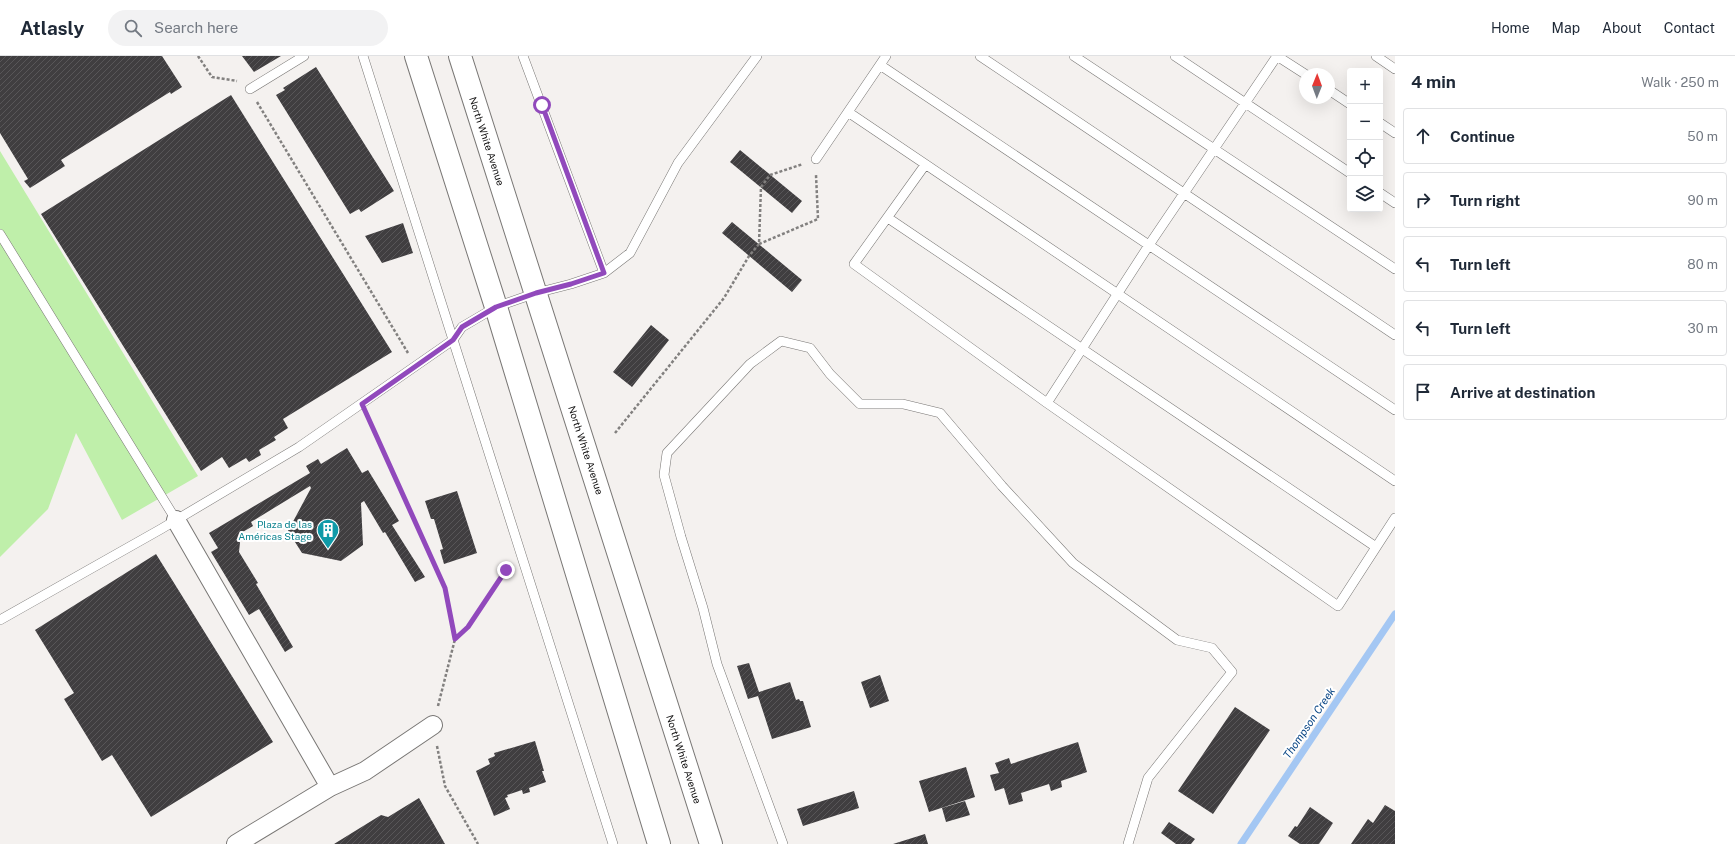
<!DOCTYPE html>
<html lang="en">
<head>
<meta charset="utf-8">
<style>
  body { margin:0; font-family:"Public Sans",sans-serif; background:#f2f2f3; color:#1f2937 }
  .controls { position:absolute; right:12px; top:12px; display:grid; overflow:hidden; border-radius:4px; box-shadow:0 4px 16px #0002 }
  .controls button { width:36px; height:36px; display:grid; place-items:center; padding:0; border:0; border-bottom:1px solid #e0e1e3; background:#fff; color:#1f2937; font:20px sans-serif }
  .compass { position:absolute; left:1299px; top:12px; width:36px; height:36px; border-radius:50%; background:#fff; box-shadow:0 4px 16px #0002; rotate:1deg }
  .stop { position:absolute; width:12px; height:12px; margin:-9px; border:3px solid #9149bc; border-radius:50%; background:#fff }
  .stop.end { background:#9149bc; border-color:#fff; box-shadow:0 1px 4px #0008 }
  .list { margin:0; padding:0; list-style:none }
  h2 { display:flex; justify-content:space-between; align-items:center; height:52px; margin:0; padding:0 16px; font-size:17px }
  h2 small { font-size:13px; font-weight:400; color:#747a83 }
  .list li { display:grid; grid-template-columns:26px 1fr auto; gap:12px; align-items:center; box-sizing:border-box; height:56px; margin:0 8px 8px; padding:0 8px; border:1px solid #e0e1e3; border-radius:4px }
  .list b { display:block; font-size:15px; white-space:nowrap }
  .list em { font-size:13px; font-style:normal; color:#747a83 }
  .icon { flex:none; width:22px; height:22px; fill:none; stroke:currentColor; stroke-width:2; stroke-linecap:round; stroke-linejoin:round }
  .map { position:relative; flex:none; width:1395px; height:788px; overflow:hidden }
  header { display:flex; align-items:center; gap:24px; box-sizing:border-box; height:56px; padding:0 20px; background:#fff; border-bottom:1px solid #e0e1e3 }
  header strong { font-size:19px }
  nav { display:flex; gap:22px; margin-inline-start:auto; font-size:14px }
  .search { width:280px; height:36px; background:#f2f2f3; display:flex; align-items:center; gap:10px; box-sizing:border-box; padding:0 14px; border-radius:22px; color:#747a83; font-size:15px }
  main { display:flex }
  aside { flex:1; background:#fff }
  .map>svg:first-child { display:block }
  .pitch { fill:#bfefaa }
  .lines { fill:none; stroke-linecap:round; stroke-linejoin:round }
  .stream { stroke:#a4c7f3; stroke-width:7 }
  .building { fill:url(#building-hatch) }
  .lane-casing { stroke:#797775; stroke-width:10 }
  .street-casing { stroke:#797775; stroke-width:20 }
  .secondary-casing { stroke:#797775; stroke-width:24 }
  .path { stroke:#82807f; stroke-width:2.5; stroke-dasharray:3 2; stroke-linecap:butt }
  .lane { stroke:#fff; stroke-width:9 }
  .street { stroke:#fff; stroke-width:18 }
  .secondary { stroke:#fff; stroke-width:22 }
  .route { stroke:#9149bc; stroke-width:5 }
  .labels { text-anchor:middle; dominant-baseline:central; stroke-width:4; stroke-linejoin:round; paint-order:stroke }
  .street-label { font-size:10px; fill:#0d0c0c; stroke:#fff }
  .culture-label { font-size:10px; fill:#0d838f; stroke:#fff; text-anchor:end }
  .water-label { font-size:11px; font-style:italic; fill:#0b4786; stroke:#fff }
</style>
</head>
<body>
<header>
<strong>Atlasly</strong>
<div class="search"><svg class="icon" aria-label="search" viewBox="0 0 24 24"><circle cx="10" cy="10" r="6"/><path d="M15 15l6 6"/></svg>Search here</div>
<nav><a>Home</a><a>Map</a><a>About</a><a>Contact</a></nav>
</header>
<main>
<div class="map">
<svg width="1395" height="788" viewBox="0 0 1395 788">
  <defs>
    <pattern id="building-hatch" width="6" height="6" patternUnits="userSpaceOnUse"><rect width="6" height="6" fill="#403e40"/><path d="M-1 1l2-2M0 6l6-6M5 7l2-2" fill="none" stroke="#585658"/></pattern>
  </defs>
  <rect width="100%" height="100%" fill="#f4f1ef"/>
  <path class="pitch" d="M 0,95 L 198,420 L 122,464 L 76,377 L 48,453 L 0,501 Z"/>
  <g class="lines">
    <path class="stream" d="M 1241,788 L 1395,558"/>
  </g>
  <path class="building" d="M 0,0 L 162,0 L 182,31 L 171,38 L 170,36 L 61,104 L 65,110 L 30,132 L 24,125 L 28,123 L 0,77 Z
    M 242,0 L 281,0 L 254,16 Z
    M 316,11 L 394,135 L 361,156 L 359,153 L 350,158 L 276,39 L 285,34 L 283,32 Z
    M 231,39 L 392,296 L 283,363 L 288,372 L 274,381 L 276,384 L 259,394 L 261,399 L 249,406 L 246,402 L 229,412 L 222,401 L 201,415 L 41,158 Z
    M 740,94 L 802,145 L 792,157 L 730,106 Z
    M 732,166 L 802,224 L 792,236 L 722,177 Z
    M 403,167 L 413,197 L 382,207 L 365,180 Z
    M 651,269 L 669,284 L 632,331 L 613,316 Z
    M 347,392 L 362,417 L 368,414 L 399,465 L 392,469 L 425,521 L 415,526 L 385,476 L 383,477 L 364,445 L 361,447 L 363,489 L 341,505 L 302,497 L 288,475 L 311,432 L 310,430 L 251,466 L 253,470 L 241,477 L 239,496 L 258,527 L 256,528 L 293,591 L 285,596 L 259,553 L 249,559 L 211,496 L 218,492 L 209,477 L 310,417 L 306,410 L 318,403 L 321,408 Z
    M 457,435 L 477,497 L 444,508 L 440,494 L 443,493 L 434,463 L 431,463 L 425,445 Z
    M 156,498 L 273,686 L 151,761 L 112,699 L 102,705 L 64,643 L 74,637 L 35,574 Z
    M 749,607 L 759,636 L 790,626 L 796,644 L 799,643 L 800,645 L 803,645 L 811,671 L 772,683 L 758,640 L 748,643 L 737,610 Z
    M 880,619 L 889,645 L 870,652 L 861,626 Z
    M 1235,651 L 1270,674 L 1213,758 L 1178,735 Z
    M 535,685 L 544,715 L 542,715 L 546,726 L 529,732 L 530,736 L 523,738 L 522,734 L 507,739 L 508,741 L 505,742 L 510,753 L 494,760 L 476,715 L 490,708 L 488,703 L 495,700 L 494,697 Z
    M 1078,686 L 1087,716 L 1061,725 L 1062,731 L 1051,735 L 1049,728 L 1021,737 L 1023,745 L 1009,749 L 1004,732 L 995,735 L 990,719 L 999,717 L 995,707 L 1009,702 L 1011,708 Z
    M 966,711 L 975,741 L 929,756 L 919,725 Z
    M 854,735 L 859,752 L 803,770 L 797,753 Z
    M 419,742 L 445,788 L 334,788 L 381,759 L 388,761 Z
    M 965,745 L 970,759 L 946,766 L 942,752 Z
    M 1385,749 L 1395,755 L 1395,788 L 1351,788 L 1368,763 L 1373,767 Z
    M 1310,751 L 1333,767 L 1319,788 L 1300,788 L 1288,780 L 1295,770 L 1297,771 Z
    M 1169,766 L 1195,783 L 1191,788 L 1176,788 L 1161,777 Z
    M 925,778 L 928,788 L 893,788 Z"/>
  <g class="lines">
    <g class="lane-casing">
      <path id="lane" d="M 363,0 L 613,788
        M 523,0 L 604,217
        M 980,0 L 1395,279
        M 1074,0 L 1395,213
        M 1175,0 L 1350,117
        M 1277,0 L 1149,189 L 1047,347 L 1338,550 L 1395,462
        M 1277,0 L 1305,18
        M 1376,0 L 1395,13
        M 880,9 L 1395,354
        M 250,33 L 304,0
        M 1329,34 L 1350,48
        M 848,56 L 1395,425
        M 1380,67 L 1395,77
        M 816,103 L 886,0
        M 925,109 L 854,208 L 1047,347
        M 1380,137 L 1395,147
        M 888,162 L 1376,491
        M 0,178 L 176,464
        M 0,564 L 161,473 L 299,391 L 453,284 L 462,271 L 496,251 L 536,237 L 571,228 L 604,217 L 630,197 L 678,107 L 757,0
        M 783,788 L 717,608 L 703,552 L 681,481 L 664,419 L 667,397 L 750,308 L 781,285 L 810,292 L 830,318 L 860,348 L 903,348 L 940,357 L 1002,430 L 1073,507 L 1177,584 L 1212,592 L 1232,616 L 1148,722 L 1128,788"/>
    </g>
    <g class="street-casing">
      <path id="street" d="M 176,464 L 330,731
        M 236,788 L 330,731 L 365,715 L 433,669"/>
    </g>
    <g class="secondary-casing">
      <path id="secondary" d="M 416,0 L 496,251 L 659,788
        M 460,0 L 711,788"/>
    </g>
    <path class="path" d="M 198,0 L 212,21 L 237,25
      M 257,46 L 408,297
      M 759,188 L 818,163 L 816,119
      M 368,361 L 445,532 L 455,582
      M 615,377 L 724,242 L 749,200 L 759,188 L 761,131 L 770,119 L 803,108
      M 438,650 L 455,583 L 468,571 L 506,514
      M 437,690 L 445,730 L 478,788"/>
    <use href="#lane" class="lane"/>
    <use href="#street" class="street"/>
    <use href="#secondary" class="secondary"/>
  </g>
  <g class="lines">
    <path class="route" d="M 506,514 L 468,571 L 455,583 L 445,532 L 362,348 L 453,284 L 462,271 L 496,251 L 536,237 L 571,228 L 604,217 L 542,49"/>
  </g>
  <defs>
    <g id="building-pin" transform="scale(1.15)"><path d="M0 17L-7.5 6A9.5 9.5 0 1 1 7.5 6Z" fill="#0f9aa8" stroke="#fff"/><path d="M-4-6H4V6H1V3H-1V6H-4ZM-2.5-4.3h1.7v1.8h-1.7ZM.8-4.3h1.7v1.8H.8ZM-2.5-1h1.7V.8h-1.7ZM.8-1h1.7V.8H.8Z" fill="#fff"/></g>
  </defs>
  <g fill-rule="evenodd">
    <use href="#building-pin" x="328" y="474"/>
  </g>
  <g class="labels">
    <g class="street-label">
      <text transform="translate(487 85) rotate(72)">North White Avenue</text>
      <text transform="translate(586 394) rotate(72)">North White Avenue</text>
      <text transform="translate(684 703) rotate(72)">North White Avenue</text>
    </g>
    <g class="culture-label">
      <text x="312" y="468">Plaza de las<tspan x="312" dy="12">Américas Stage</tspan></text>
    </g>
    <g class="water-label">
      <text transform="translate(1309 667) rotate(-56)">Thompson Creek</text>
    </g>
  </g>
</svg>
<div class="controls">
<button>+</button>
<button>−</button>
<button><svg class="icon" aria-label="locate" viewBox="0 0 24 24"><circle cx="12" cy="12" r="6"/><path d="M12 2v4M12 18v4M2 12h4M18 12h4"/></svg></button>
<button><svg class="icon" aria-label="layers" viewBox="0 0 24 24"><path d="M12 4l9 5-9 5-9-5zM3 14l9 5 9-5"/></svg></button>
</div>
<svg class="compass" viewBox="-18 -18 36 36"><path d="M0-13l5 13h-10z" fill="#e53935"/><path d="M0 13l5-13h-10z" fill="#747a83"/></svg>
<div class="stop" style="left:542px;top:49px"></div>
<div class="stop end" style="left:506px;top:514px"></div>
</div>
<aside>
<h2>4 min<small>Walk · 250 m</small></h2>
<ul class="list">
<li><svg class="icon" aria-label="ahead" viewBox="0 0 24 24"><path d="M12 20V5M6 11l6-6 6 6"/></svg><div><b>Continue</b></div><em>50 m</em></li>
<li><svg class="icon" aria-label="right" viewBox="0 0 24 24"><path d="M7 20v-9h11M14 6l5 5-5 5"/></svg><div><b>Turn right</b></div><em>90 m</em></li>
<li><svg class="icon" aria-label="left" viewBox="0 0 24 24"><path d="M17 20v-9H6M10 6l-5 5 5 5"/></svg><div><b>Turn left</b></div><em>80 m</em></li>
<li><svg class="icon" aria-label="left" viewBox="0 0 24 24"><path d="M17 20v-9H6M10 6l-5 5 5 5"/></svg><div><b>Turn left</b></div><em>30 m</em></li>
<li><svg class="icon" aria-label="arrive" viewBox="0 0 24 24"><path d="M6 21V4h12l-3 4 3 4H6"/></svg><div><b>Arrive at destination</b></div></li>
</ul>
</aside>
</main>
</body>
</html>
